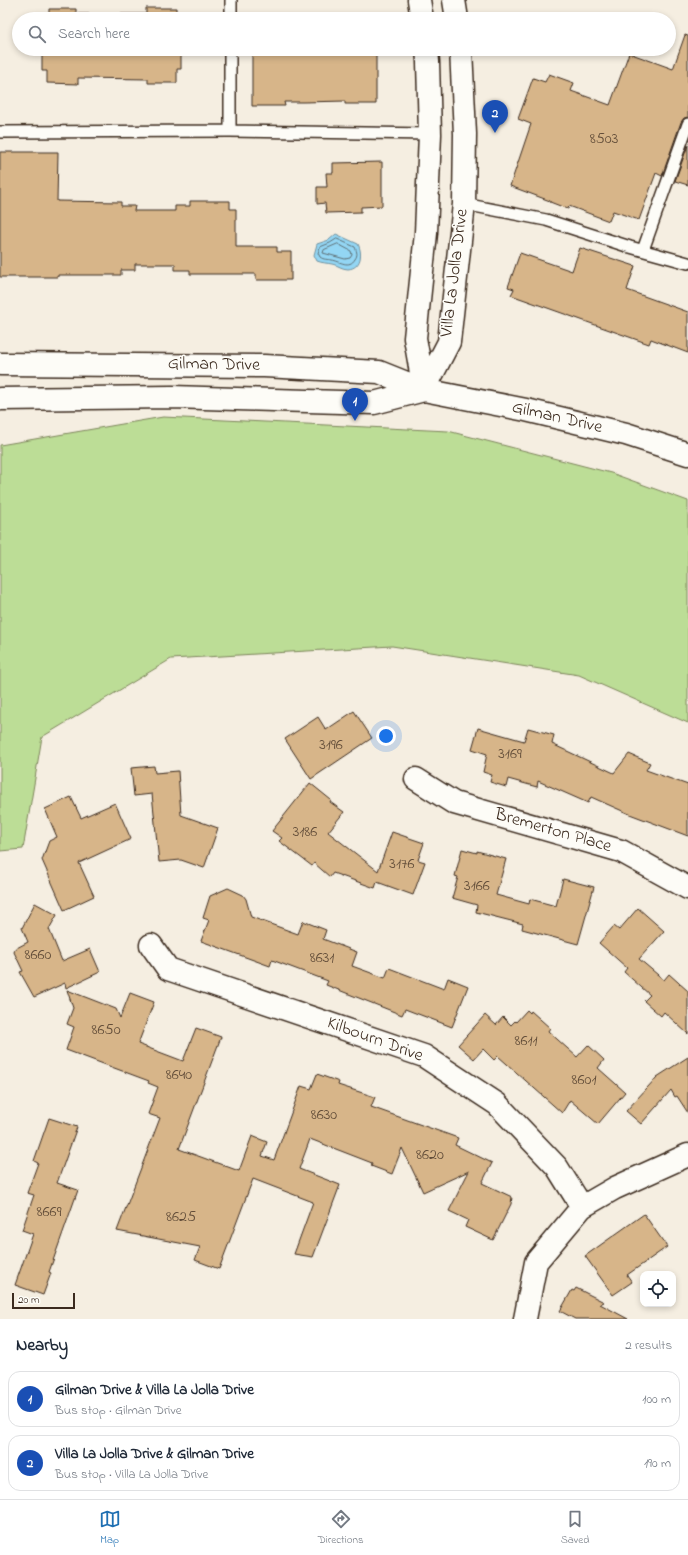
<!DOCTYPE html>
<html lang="en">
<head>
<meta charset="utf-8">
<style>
  body { margin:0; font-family:"Indie Flower",sans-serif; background:#f2f2f3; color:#1f2937 }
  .controls { position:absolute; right:12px; bottom:12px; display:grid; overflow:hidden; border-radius:8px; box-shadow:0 2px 6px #0003 }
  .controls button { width:36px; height:36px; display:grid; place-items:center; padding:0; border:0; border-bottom:1px solid #e0e1e3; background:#fff; color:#1f2937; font:20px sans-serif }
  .scale { position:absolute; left:12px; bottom:10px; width:63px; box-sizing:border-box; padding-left:4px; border:2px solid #3b2a1e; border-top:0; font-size:11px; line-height:14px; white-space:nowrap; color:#3b2a1e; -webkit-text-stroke:3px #fdfcf7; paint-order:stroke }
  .you { position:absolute; left:386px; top:736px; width:14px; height:14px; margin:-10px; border:3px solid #fff; border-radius:50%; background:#1a73e8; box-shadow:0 0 0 6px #1a73e833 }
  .badge { display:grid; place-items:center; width:26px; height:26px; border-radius:50%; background:#1f6fb2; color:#fff; font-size:13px; font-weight:700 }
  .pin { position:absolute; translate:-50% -33px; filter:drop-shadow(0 1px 2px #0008) }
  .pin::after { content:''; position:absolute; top:21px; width:14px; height:12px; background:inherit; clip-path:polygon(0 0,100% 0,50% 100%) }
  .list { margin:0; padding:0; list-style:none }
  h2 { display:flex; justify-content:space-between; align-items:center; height:52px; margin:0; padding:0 16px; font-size:17px }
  h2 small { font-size:13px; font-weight:400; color:#747a83 }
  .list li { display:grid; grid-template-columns:26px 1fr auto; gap:12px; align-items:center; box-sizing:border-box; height:56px; margin:0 8px 8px; padding:0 8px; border:1px solid #e0e1e3; border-radius:12px }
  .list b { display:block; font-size:15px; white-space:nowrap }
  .list p { margin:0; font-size:13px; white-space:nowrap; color:#747a83 }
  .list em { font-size:13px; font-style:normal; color:#747a83 }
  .icon { flex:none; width:22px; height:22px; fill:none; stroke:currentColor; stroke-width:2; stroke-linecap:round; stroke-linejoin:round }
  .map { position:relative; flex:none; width:688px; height:1319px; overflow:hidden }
  .search { position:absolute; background:#fff; box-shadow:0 2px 6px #0003; left:12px; right:12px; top:12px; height:44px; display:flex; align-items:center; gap:10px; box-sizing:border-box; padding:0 14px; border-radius:22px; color:#747a83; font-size:15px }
  .sheet { height:180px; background:#fff }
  nav { display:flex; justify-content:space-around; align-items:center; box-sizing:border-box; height:56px; border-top:1px solid #e0e1e3; background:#fff; font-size:11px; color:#747a83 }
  nav a { display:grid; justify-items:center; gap:2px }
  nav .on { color:#1f6fb2 }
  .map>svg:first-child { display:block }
  .green { fill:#bcdd96; stroke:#7c845a }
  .water { fill:#93d6f4; stroke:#70919e }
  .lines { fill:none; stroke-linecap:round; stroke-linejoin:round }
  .shore { stroke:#5e6f74; stroke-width:1 }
  .building { fill:#d7b589; stroke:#3b2a1e }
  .lane-casing { stroke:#3b2a1e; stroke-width:14 }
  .street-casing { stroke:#3b2a1e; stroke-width:25 }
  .secondary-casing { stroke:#3b2a1e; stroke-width:25 }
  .lane { stroke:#fdfcf7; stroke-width:11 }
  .street { stroke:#fdfcf7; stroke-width:22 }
  .secondary { stroke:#fdfcf7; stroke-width:22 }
  .labels { text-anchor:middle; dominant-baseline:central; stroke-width:3; stroke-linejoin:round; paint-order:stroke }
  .number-label { font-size:16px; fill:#624d39 }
  .street-label { font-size:18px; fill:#3b2a1e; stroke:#fdfcf7 }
</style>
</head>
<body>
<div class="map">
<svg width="688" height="1319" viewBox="0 0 688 1319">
  <rect width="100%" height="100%" fill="#f5eee1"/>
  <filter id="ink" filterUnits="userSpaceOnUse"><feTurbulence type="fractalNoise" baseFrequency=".025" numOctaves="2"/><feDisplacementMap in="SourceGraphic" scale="8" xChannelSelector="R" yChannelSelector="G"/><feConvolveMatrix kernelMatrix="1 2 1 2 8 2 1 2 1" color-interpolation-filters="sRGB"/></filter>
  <g filter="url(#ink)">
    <path class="green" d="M 163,417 L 448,431 L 611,473 L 688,501 L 688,723 L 579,675 L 392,646 L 171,659 L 42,737 L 23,849 L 0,851 L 0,445 Z"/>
    <path class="water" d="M 336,234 L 358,244 C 363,254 361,268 348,269 C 342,269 338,265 332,264 C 327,263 322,263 317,261 L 314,255 L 317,244 L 329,240 Z"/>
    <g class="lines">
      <path class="shore" d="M 337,239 L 355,247 C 357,252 358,255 355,259 C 349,269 340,261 332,260 C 327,259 324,260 320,257 L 318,253 L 320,247 L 330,243 Z
        M 338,244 L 351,251 L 352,255 L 350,258 L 345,259 L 323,253 L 324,250 Z"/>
    </g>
    <path class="building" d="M 146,8 L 176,8 L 176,19 L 49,19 L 49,9 L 76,9 L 76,14 L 146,14 Z
      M 685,35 L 688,36 L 688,117 L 684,118 L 681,122 L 662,176 L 656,173 L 639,220 L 613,211 L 609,221 L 569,206 L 568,209 L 550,202 L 550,201 L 510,186 L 531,124 L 518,119 L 533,78 L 545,82 L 549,74 L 574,83 L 571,91 L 610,105 L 629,53 L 673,69 Z
      M 48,49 L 176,49 L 176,52 L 181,53 L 181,69 L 177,69 L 177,83 L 148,83 L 148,79 L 78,78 L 78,84 L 47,83 L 47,71 L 42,71 L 42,54 L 47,54 Z
      M 252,49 L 376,49 L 376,104 L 345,104 L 345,101 L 304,102 L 284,102 L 285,106 L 252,106 Z
      M 688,145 L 688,185 L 675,181 Z
      M 0,152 L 58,152 L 57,201 L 121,202 L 121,206 L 135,206 L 134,211 L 175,211 L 175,206 L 190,206 L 190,201 L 230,201 L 230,209 L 236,209 L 236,247 L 277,247 L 277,252 L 291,252 L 291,280 L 256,280 L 256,274 L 190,274 L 190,270 L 175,270 L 175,264 L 135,264 L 135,270 L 121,270 L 121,275 L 58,275 L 58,277 L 0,277 Z
      M 382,162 L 382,206 L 361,207 L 361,212 L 326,213 L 325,203 L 317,204 L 317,187 L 327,187 L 326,173 L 333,173 L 333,163 Z
      M 580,248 L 635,266 L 627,290 L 688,312 L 688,353 L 651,339 L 649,344 L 511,295 L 514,289 L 508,287 L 520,253 L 572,271 Z
      M 354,711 L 372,738 L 311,779 L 285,739 L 318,717 L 326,730 Z
      M 478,728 L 524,741 L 528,728 L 554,735 L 552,744 L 614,773 L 629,754 L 650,763 L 646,770 L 688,785 L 688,836 L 627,813 L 591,797 L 588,803 L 538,781 L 537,787 L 508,779 L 506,787 L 490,782 L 492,775 L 483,772 L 487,754 L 472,749 Z
      M 154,766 L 155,773 L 178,771 L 181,815 L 218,828 L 204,868 L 181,860 L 159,862 L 152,794 L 134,796 L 131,768 Z
      M 310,783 L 331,800 L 330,802 L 344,812 L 328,832 L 378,871 L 392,832 L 424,843 L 418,860 L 425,862 L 413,895 L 377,882 L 375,888 L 333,873 L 330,877 L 314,863 L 312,866 L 279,841 L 282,838 L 272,831 Z
      M 71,797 L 81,818 L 115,803 L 131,839 L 79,863 L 94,896 L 64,910 L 42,860 L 49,841 L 57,837 L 45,809 Z
      M 462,849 L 477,853 L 477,851 L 506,859 L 496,895 L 529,904 L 530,899 L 556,906 L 563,879 L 594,887 L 578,944 L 522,929 L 523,924 L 476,912 L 477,905 L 452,898 L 458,877 L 455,876 Z
      M 228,888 L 243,895 L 246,899 L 251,917 L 298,934 L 303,921 L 326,930 L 323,939 L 357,952 L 352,966 L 385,978 L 389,968 L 444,989 L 448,978 L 468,986 L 452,1027 L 405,1009 L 402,1015 L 326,985 L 328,981 L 272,960 L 270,966 L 201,941 L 209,920 L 203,918 L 210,896 Z
      M 35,903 L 57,915 L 49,929 L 62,961 L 90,949 L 100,972 L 66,988 L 65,983 L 34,997 L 20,972 L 23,971 L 13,950 L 28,942 L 22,928 Z
      M 638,908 L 664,931 L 639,959 L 664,980 L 669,974 L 688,991 L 688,1034 L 664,1012 L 661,1016 L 644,1001 L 650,995 L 624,972 L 627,968 L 599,943 L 614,926 L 619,930 Z
      M 67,990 L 116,1009 L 120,1018 L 130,993 L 154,1002 L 138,1044 L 183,1061 L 196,1028 L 221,1037 L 179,1149 L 239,1171 L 252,1136 L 267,1142 L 262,1156 L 274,1160 L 301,1086 L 311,1089 L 317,1074 L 339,1082 L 338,1085 L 375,1097 L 371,1107 L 458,1138 L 455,1145 L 492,1163 L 482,1183 L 512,1197 L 511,1204 L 493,1240 L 465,1227 L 468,1220 L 449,1211 L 469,1171 L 423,1192 L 402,1148 L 392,1174 L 371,1166 L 372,1163 L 310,1139 L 299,1169 L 340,1185 L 313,1257 L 294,1254 L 313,1202 L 253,1179 L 219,1269 L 195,1260 L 200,1247 L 117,1231 L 160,1118 L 148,1114 L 158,1087 L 148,1083 L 149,1081 L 66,1050 L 74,1027 L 67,1024 L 73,1008 Z
      M 527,1010 L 530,1013 L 531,1011 L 550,1028 L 548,1031 L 577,1057 L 588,1045 L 604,1060 L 598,1068 L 625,1092 L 598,1124 L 570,1100 L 562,1113 L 498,1056 L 494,1060 L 483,1049 L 474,1059 L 458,1045 L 485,1015 L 496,1025 L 503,1017 L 511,1025 L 515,1021 L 516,1022 Z
      M 688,1057 L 688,1113 L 677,1096 L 675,1097 L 671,1090 L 641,1124 L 626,1111 L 657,1077 Z
      M 49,1118 L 77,1127 L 57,1183 L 78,1190 L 49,1272 L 51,1273 L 43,1295 L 15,1285 L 33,1234 L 22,1230 L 34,1195 L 27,1193 L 38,1163 L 34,1161 Z
      M 644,1214 L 667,1247 L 627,1275 L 632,1282 L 613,1295 L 585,1256 Z
      M 576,1288 L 604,1302 L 600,1304 L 628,1319 L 575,1319 L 560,1311 L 572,1290 L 574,1291 Z"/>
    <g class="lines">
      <g class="lane-casing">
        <path id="lane" d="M 231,19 L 231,0
          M 230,131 L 230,49
          M 0,132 L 230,131 L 430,134
          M 464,204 L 546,220 L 630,247 L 688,263
          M 643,250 L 688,124"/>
      </g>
      <g class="street-casing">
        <path id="street" d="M 416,779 L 454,803 L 621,851 L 688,888
          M 151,945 L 168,969 L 424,1056 L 497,1104 L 557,1167 L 582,1207"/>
      </g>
      <g class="secondary-casing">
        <path id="secondary" d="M 419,0 L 422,19
          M 454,0 L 457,19
          M 0,364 L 264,366 L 379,372 L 424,390 L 526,410 L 626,434 L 688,454
          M 424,390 L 449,342 L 464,204 L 465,134 L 461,49
          M 424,390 L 415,338 L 426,233 L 430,134 L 428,62 L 427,49
          M 0,399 L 172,397 L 374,403 L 424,390
          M 525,1319 L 536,1262 L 582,1207 L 615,1188 L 688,1155"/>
      </g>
      <use href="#lane" class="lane"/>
      <use href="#street" class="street"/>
      <use href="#secondary" class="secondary"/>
    </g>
  </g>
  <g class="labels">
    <g class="number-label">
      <text x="604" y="139">8503</text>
      <text x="331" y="745">3196</text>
      <text x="510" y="754">3169</text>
      <text x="305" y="832">3186</text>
      <text x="402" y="864">3176</text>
      <text x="477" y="886">3166</text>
      <text x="38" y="955">8660</text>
      <text x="322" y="958">8631</text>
      <text x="106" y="1030">8650</text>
      <text x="526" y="1041">8611</text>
      <text x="179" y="1075">8640</text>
      <text x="584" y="1080">8601</text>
      <text x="324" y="1115">8630</text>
      <text x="430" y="1155">8620</text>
      <text x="49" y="1212">8669</text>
      <text x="181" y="1217">8625</text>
    </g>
    <g class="street-label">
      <text transform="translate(455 273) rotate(-83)">Villa La Jolla Drive</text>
      <text transform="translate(214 365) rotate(1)">Gilman Drive</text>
      <text transform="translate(557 418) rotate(13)">Gilman Drive</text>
      <text transform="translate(553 831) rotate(16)">Bremerton Place</text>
      <text transform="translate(375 1040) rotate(20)">Kilbourn Drive</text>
    </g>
  </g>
</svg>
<div class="controls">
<button><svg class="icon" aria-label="locate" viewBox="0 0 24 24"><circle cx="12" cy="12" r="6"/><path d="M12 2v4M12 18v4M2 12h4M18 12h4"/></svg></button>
</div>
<div class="scale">20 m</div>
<div class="you"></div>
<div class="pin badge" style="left:355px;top:421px;background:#1a4fb4">1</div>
<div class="pin badge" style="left:495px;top:133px;background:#1a4fb4">2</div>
<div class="search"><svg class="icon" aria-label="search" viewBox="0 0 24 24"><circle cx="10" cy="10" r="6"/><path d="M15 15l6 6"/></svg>Search here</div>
</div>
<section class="sheet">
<h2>Nearby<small>2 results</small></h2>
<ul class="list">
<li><span class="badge" style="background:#1a4fb4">1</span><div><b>Gilman Drive &amp; Villa La Jolla Drive</b><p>Bus stop · Gilman Drive</p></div><em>100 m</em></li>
<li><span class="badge" style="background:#1a4fb4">2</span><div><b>Villa La Jolla Drive &amp; Gilman Drive</b><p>Bus stop · Villa La Jolla Drive</p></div><em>190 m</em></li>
</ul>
</section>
<nav>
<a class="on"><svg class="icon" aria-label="map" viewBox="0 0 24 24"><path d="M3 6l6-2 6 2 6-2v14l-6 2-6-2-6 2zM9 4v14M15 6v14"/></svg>Map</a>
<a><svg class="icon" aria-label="directions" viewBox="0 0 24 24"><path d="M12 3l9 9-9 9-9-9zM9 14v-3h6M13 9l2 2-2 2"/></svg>Directions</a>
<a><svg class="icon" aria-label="saved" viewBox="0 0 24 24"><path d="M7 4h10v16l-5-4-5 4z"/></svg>Saved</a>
</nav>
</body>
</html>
